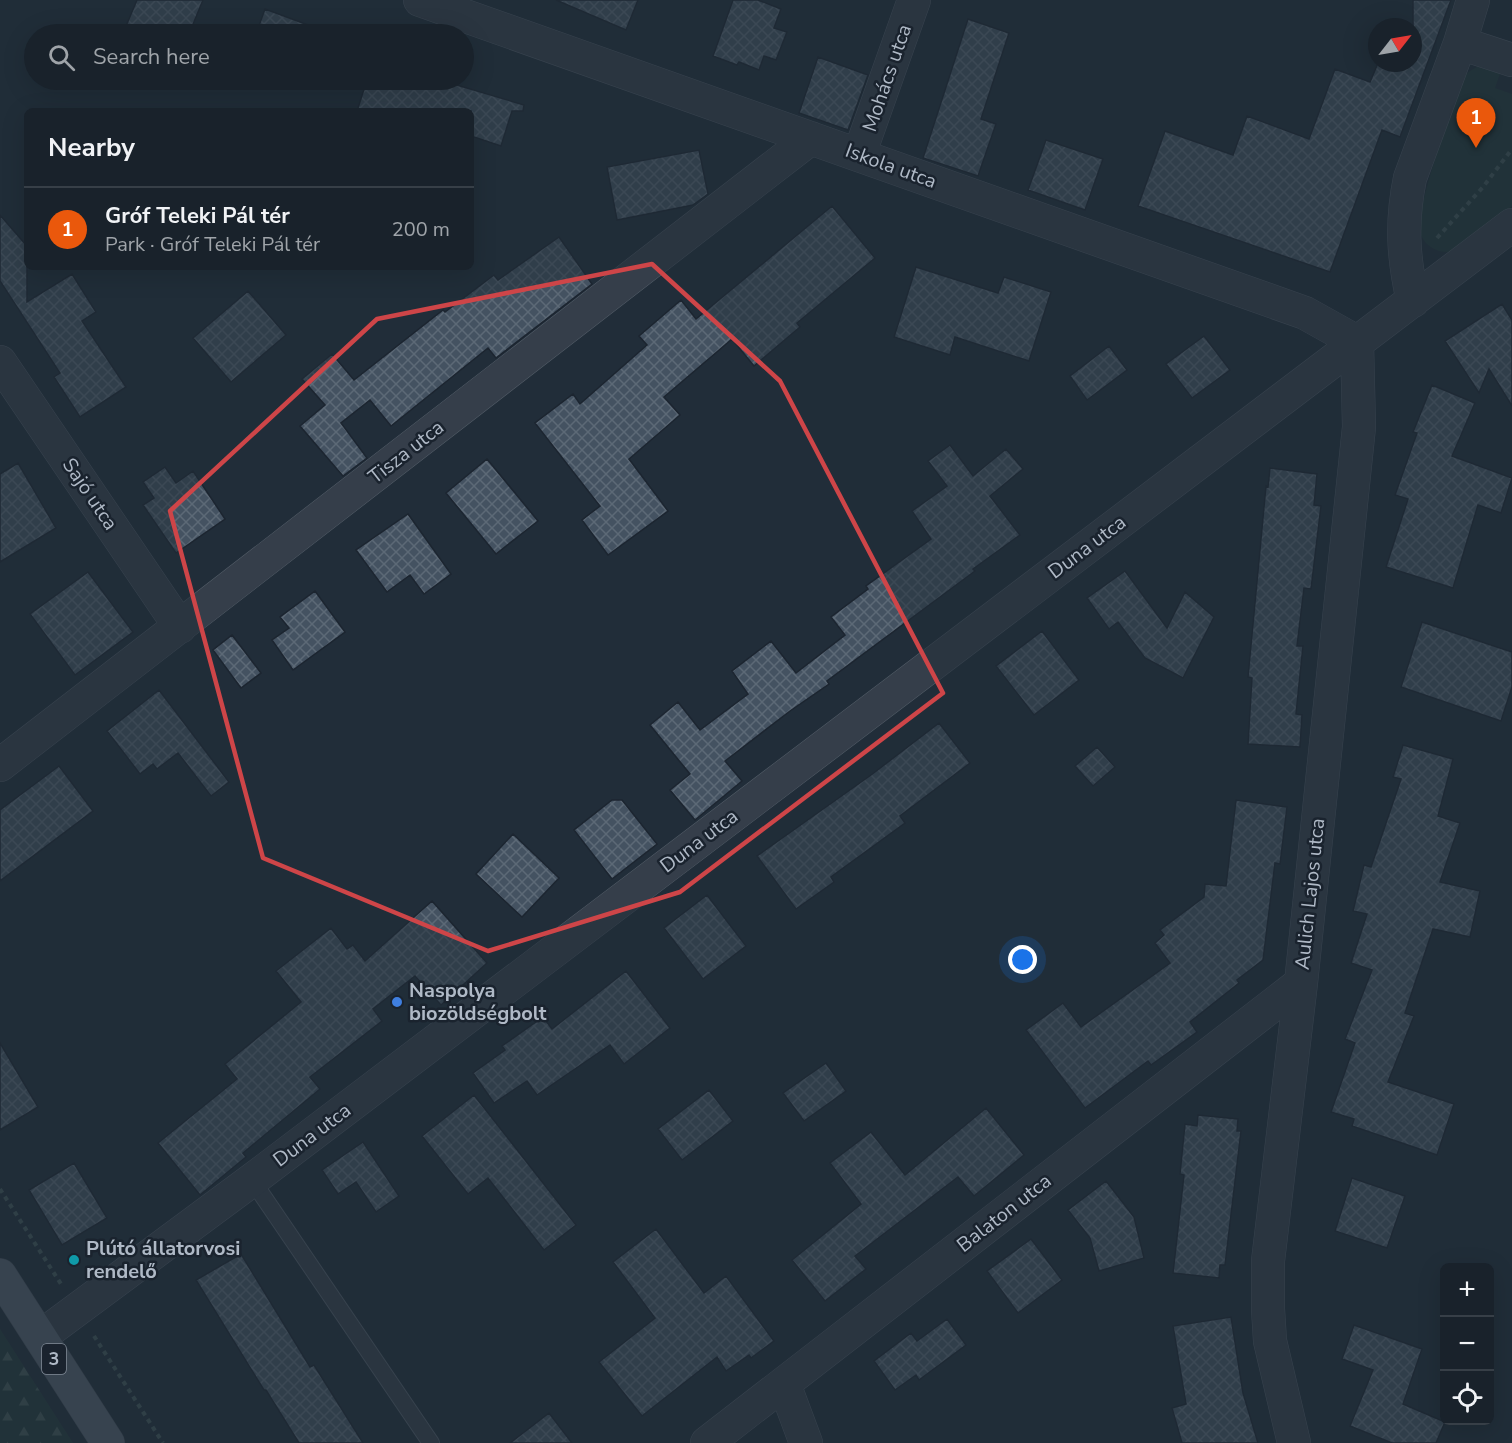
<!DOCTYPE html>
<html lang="en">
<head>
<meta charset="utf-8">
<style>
  body { margin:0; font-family:"Nunito Sans",sans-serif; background:#222a33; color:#f1f3f6 }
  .controls { position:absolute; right:18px; bottom:18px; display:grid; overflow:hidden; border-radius:9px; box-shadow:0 6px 24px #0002 }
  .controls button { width:54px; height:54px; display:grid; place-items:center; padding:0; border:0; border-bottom:2px solid #373f47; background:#19222b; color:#f1f3f6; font:30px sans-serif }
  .compass { position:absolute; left:1368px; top:18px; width:54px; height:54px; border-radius:50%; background:#19222b; box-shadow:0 6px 24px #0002; rotate:59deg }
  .you { position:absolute; left:1023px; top:960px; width:21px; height:21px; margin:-15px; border:4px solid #fff; border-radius:50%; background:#1a73e8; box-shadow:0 0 0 9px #1a73e833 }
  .badge { display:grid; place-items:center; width:39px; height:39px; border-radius:50%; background:#ea580c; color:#fff; font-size:20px; font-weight:700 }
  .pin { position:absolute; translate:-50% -50px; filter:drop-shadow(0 2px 3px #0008) }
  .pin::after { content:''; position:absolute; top:32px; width:21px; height:18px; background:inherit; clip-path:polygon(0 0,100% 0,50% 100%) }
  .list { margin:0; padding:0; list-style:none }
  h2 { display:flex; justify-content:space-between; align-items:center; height:78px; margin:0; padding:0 24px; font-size:26px }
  h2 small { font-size:20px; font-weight:400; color:#9fa4a9 }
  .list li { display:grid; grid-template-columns:39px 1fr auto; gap:18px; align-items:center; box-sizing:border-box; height:84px; padding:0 24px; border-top:2px solid #373f47 }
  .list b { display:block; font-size:22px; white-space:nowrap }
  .list p { margin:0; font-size:20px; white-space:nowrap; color:#9fa4a9 }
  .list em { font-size:20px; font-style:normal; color:#9fa4a9 }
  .icon { flex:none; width:33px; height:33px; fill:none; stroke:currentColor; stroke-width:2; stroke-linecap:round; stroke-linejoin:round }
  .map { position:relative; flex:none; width:1512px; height:1443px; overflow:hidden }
  .search { position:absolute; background:#19222b; box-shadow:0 6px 24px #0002; left:24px; top:24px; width:450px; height:66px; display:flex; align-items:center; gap:15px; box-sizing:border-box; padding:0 21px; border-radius:33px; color:#9fa4a9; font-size:22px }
  .panel { position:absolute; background:#19222b; box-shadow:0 6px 24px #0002; left:24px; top:108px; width:450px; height:162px; border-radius:9px }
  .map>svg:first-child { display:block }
  .green { fill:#23393a }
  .forest { fill:url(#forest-firs) }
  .building { fill:url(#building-cross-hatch); stroke:#1c2530; stroke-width:1.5 }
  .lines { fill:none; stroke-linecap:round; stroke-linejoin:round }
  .lane-casing { stroke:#525c67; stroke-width:18 }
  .street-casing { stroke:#525c67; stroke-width:34 }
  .primary-casing { stroke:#414a56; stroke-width:34 }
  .path { stroke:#415658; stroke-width:4; stroke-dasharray:4.5 4.5; stroke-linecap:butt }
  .lane { stroke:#353e4a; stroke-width:16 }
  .street { stroke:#353e4a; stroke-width:33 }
  .primary { stroke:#525e6a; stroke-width:33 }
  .marked { fill:none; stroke:#ce4548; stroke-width:4.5; stroke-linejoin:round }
  .shop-dot { fill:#3f7fe0; stroke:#1a232e; stroke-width:2 }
  .culture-dot { fill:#0f9aa8; stroke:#1a232e; stroke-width:2 }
  .labels { text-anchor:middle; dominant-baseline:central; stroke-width:5; stroke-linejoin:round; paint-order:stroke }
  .shield { fill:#1a232e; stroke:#828c98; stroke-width:1.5 }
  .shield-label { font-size:18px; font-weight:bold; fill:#afb9c6 }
  .street-label { font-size:20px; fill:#afb9c6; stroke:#1a232e }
  .poi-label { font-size:20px; font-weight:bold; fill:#afb9c6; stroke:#1a232e; text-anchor:start }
</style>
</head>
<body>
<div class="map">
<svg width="1512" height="1443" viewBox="0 0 1512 1443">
  <defs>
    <pattern id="forest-firs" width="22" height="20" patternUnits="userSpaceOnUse" patternTransform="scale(1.5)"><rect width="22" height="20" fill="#23393a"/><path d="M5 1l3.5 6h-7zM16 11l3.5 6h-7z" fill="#405455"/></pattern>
    <pattern id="building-cross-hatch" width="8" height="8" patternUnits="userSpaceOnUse" patternTransform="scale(1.5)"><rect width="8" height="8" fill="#445261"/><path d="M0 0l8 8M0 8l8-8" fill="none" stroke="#5c6976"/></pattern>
  </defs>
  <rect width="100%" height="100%" fill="#212d39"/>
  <path class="green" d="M 1483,65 L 1502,68 L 1495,88 L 1512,94 L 1512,206 L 1452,251 C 1439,255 1423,245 1420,232 C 1416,214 1440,145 1446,124 C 1449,113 1451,99 1456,88 C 1462,76 1471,68 1483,65 Z"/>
  <path class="forest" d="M 0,1329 L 73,1443 L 0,1443 Z"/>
  <path class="building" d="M 137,0 L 203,0 L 189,34 L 146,34 L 126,26 Z
    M 556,0 L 638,0 L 626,30 Z
    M 733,0 L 758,0 L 781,9 L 774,28 L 787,32 L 776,60 L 764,56 L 759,70 L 739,62 L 737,65 L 713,56 Z
    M 1413,0 L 1451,0 L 1400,137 L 1382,130 L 1330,272 L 1138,206 L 1165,131 L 1233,155 L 1247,116 L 1309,139 L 1335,69 L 1370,82 L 1378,63 L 1413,63 Z
    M 265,9 L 319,29 L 317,34 L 256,34 Z
    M 968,19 L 1009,33 L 981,119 L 996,124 L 978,176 L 923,158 Z
    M 818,57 L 868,75 L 848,130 L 799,113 Z
    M 367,80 L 440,80 L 524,105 L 523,111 L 512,111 L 501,146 L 471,136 L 471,111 L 357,111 Z
    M 1046,140 L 1103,159 L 1085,210 L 1028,190 Z
    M 699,150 L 708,194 L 693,205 L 617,220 L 607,167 Z
    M 832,206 L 875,258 L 797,323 L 800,327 L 754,366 L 732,339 L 664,397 L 680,415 L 629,459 L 668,511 L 608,555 L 582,520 L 600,506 L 535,423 L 573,394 L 580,404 L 647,345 L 639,336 L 681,300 L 696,319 Z
    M 0,215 L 27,246 L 27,302 L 72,274 L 96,312 L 82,321 L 126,387 L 80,417 L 54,377 L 60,373 L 0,281 Z
    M 559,237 L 592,284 L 496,358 L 488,348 L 391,426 L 370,400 L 341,423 L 367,458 L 343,476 L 300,426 L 325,405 L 302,379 L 332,354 L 354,380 L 443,310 L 445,312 L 494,275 L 498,280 Z
    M 916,267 L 998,293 L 1004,277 L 1051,292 L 1029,361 L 955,337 L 950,355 L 894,337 Z
    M 248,291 L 286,335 L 231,382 L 193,338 Z
    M 1502,304 L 1512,320 L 1512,406 L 1489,369 L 1479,393 L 1445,341 Z
    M 1204,336 L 1230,370 L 1192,398 L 1166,364 Z
    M 1109,346 L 1127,370 L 1087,400 L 1070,376 Z
    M 1432,385 L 1475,403 L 1452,456 L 1512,478 L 1501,513 L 1478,505 L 1453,588 L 1386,567 L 1408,499 L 1395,495 L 1417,433 L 1413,432 Z
    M 950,445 L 973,476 L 1006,449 L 1023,469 L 990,496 L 1020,535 L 973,569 L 975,571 L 827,681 L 829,684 L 790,711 L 725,761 L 742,781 L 695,820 L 670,790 L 690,774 L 650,725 L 678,702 L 700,730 L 748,694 L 732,671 L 771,641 L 796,673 L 845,635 L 831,617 L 868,589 L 866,586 L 931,539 L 912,511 L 947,486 L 928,461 Z
    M 487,459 L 538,521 L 496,554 L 446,493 Z
    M 18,463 L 56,528 L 0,562 L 0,474 Z
    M 165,467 L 176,483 L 193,471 L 225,519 L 176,553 L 143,505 L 154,498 L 143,482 Z
    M 1270,468 L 1317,474 L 1314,505 L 1321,506 L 1311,589 L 1304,588 L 1297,646 L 1303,646 L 1296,714 L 1302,715 L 1300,747 L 1248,744 L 1252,678 L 1248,677 L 1266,486 L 1268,487 Z
    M 408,514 L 451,574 L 424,594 L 410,575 L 387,592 L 356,550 Z
    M 1125,571 L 1167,628 L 1185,592 L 1214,617 L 1183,678 L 1145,658 L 1118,622 L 1109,629 L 1087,598 Z
    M 88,572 L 133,632 L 75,675 L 30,614 Z
    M 315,591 L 345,632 L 293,670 L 272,640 L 289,628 L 280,617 Z
    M 1422,622 L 1512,652 L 1512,687 L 1501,721 L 1401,687 Z
    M 1042,631 L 1079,680 L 1034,715 L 996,666 Z
    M 232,635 L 261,673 L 241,688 L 213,650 Z
    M 159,690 L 229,782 L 211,796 L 178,753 L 157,769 L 153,764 L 140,774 L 107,731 Z
    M 939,723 L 970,763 L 900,816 L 905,823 L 831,877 L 834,882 L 796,909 L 757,856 L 871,775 Z
    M 1403,745 L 1453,759 L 1438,816 L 1460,823 L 1440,882 L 1480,891 L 1470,937 L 1433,929 L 1405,1013 L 1414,1016 L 1388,1082 L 1454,1104 L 1437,1155 L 1352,1126 L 1354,1119 L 1331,1112 L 1355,1043 L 1345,1039 L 1372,970 L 1351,963 L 1367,914 L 1353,911 L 1364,865 L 1371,867 L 1401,779 L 1393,777 Z
    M 1097,747 L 1115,767 L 1093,786 L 1075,766 Z
    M 59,766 L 93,811 L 0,881 L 0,810 Z
    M 612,800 L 622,800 L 657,844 L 612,879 L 574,830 Z
    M 1236,800 L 1287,807 L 1280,864 L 1275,863 L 1263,960 L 1237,980 L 1239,983 L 1190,1022 L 1197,1032 L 1151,1065 L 1148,1061 L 1085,1108 L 1026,1030 L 1063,1003 L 1081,1027 L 1170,963 L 1155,943 L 1164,935 L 1160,930 L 1204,897 L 1205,884 L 1226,886 Z
    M 513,834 L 559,878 L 522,917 L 476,874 Z
    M 707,895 L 746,946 L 703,979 L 664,928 Z
    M 432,901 L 487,963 L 441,1005 L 415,976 L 373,1009 L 382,1021 L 310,1077 L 320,1089 L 243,1153 L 246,1157 L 200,1195 L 158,1143 L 237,1079 L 225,1064 L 301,1002 L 276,971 L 331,928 L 347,949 L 353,945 L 365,961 Z
    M 626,971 L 670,1028 L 624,1064 L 610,1045 L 537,1095 L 527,1081 L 494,1103 L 473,1073 L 505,1050 L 502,1046 L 543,1017 L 552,1029 Z
    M 0,1043 L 38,1107 L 0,1130 Z
    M 826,1063 L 846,1091 L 804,1121 L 783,1093 Z
    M 709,1090 L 733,1121 L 682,1160 L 658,1129 Z
    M 474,1095 L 576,1225 L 544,1250 L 488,1178 L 468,1194 L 422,1136 Z
    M 986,1108 L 1024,1155 L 974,1196 L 958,1177 L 855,1256 L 866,1269 L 825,1301 L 792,1260 L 861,1204 L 830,1163 L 871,1132 L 905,1175 Z
    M 1198,1115 L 1238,1119 L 1237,1131 L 1241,1131 L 1225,1265 L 1220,1265 L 1219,1278 L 1173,1273 L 1184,1175 L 1180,1174 L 1185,1124 L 1197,1126 Z
    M 363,1142 L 399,1196 L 376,1212 L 356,1182 L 338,1194 L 322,1170 Z
    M 74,1163 L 107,1218 L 62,1245 L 29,1190 Z
    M 1352,1178 L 1405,1196 L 1387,1248 L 1335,1231 Z
    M 1106,1181 L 1134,1217 L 1144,1258 L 1099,1271 L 1090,1238 L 1068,1210 Z
    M 656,1229 L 704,1293 L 726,1276 L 774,1341 L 751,1358 L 749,1355 L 726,1371 L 717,1357 L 642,1416 L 599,1362 L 655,1318 L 613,1262 Z
    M 1031,1239 L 1062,1280 L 1018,1313 L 987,1271 Z
    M 241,1254 L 310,1367 L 314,1365 L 363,1443 L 299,1443 L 266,1390 L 264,1390 L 196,1280 Z
    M 1231,1317 L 1243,1393 L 1258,1443 L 1182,1443 L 1172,1408 L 1186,1404 L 1173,1326 Z
    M 947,1319 L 966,1345 L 919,1380 L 916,1375 L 895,1390 L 874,1361 L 911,1333 L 917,1341 Z
    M 1354,1325 L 1422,1349 L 1403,1404 L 1445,1422 L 1436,1443 L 1392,1443 L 1350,1426 L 1373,1370 L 1342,1359 Z
    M 549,1413 L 572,1443 L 510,1443 Z"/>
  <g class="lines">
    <g class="lane-casing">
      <path id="lane" d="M 252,1180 L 431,1443"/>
    </g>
    <g class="street-casing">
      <path id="street" d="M 420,0 L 1305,313 L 1357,342
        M 1460,43 L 1512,60
        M 859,155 L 914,0
        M 1413,301 C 1403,257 1401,222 1410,178 L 1460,43 L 1473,0
        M 0,362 L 180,627
        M 0,765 L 811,138
        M 40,1337 L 252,1180 L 1512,225
        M 784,1384 L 806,1443
        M 707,1443 L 1301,983
        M 1294,1443 L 1270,1341 L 1268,1309 L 1268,1261 L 1301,983 L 1359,427 L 1357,342"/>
    </g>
    <g class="primary-casing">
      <path id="primary" d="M 0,1275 L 108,1443"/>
    </g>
    <path class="path" d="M 1437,238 L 1483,187 L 1512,149
      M 0,1189 L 61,1284
      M 94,1336 L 163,1443"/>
    <use href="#lane" class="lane"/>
    <use href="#street" class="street"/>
    <use href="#primary" class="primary"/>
  </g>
  <path d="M0 0H1512V1443H0ZM 652,264 L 780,381 L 943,693 L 680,892 L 488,951 L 263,858 L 170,511 L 377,319 Z" fill="#212d39" fill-opacity=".55" fill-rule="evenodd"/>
  <path class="marked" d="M 652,264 L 780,381 L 943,693 L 680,892 L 488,951 L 263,858 L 170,511 L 377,319 Z"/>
  <circle class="shop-dot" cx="397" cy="1002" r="6"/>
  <circle class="culture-dot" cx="74" cy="1260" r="6"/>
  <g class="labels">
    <rect class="shield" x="42" y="1344" width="24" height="30" rx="4.5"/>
    <g class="shield-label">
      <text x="54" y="1359">3</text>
    </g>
    <g class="street-label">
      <text transform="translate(887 78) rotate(-71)">Mohács utca</text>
      <text transform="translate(891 166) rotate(20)">Iskola utca</text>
      <text transform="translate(406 452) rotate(-38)">Tisza utca</text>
      <text transform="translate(90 494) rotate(56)">Sajó utca</text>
      <text transform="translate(1087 547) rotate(-37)">Duna utca</text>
      <text transform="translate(699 841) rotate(-37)">Duna utca</text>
      <text transform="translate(1310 894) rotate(-84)">Aulich Lajos utca</text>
      <text transform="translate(312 1135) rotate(-37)">Duna utca</text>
      <text transform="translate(1004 1213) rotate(-38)">Balaton utca</text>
    </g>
    <g class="poi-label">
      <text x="409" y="990">Naspolya<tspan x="409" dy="23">biozöldségbolt</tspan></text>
      <text x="86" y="1248">Plútó állatorvosi<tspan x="86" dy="23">rendelő</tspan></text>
    </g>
  </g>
</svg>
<div class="controls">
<button>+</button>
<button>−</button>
<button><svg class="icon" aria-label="locate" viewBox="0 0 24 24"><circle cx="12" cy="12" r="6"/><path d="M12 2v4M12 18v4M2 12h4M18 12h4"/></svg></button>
</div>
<svg class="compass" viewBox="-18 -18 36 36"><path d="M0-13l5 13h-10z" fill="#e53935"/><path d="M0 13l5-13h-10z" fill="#9fa4a9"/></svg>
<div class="you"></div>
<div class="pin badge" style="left:1476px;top:148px">1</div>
<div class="search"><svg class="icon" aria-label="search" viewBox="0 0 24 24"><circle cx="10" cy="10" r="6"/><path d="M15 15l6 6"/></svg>Search here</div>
<section class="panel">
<h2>Nearby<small></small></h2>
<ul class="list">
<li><span class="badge">1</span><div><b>Gróf Teleki Pál tér</b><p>Park · Gróf Teleki Pál tér</p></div><em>200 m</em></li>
</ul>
</section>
</div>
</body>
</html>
